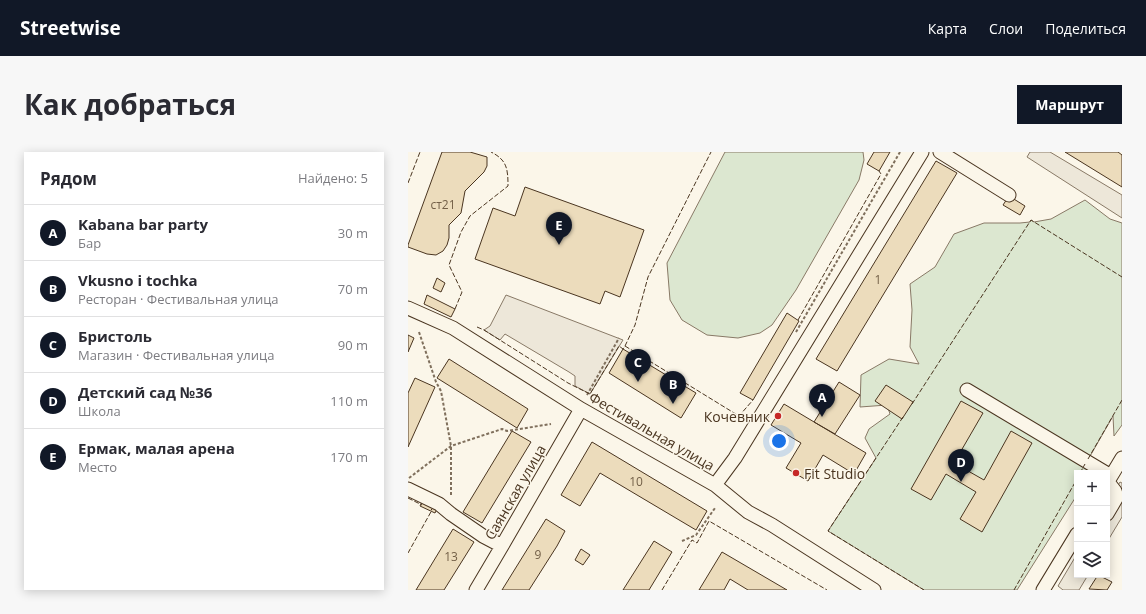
<!DOCTYPE html>
<html lang="ru">
<head>
<meta charset="utf-8">
<style>
  body { margin:0; font-family:"Open Sans",sans-serif; background:#f7f7f7; color:#2b2b33 }
  .controls { position:absolute; right:12px; bottom:12px; display:grid; overflow:hidden; border-radius:0px; box-shadow:0 2px 10px #0003 }
  .controls button { width:36px; height:36px; display:grid; place-items:center; padding:0; border:0; border-bottom:1px solid #e1e1e2; background:#fff; color:#2b2b33; font:20px sans-serif }
  .you { position:absolute; left:371px; top:289px; width:14px; height:14px; margin:-10px; border:3px solid #fff; border-radius:50%; background:#1a73e8; box-shadow:0 0 0 6px #1a73e833 }
  .badge { display:grid; place-items:center; width:26px; height:26px; border-radius:50%; background:#111827; color:#fff; font-size:13px; font-weight:700 }
  .pin { position:absolute; translate:-50% -33px; filter:drop-shadow(0 1px 2px #0008) }
  .pin::after { content:''; position:absolute; top:21px; width:14px; height:12px; background:inherit; clip-path:polygon(0 0,100% 0,50% 100%) }
  .list { margin:0; padding:0; list-style:none }
  h2 { display:flex; justify-content:space-between; align-items:center; height:52px; margin:0; padding:0 16px; font-size:17px }
  h2 small { font-size:13px; font-weight:400; color:#7c7c81 }
  .list li { display:grid; grid-template-columns:26px 1fr auto; gap:12px; align-items:center; box-sizing:border-box; height:56px; padding:0 16px; border-top:1px solid #e1e1e2 }
  .list b { display:block; font-size:15px; white-space:nowrap }
  .list p { margin:0; font-size:13px; white-space:nowrap; color:#7c7c81 }
  .list em { font-size:13px; font-style:normal; color:#7c7c81 }
  .icon { flex:none; width:22px; height:22px; fill:none; stroke:currentColor; stroke-width:2; stroke-linecap:round; stroke-linejoin:round }
  .map { position:relative; flex:none; width:714px; height:438px; overflow:hidden; border-radius:0px }
  header { display:flex; align-items:center; gap:24px; box-sizing:border-box; height:56px; padding:0 20px; background:#111827; color:#fff }
  header strong { font-size:19px }
  nav { display:flex; gap:22px; margin-inline-start:auto; font-size:14px }
  .intro { display:flex; align-items:center; justify-content:space-between; box-sizing:border-box; height:96px; padding:0 24px }
  h1 { margin:0; font-size:28px }
  .button { padding:10px 18px; border-radius:0px; background:#111827; color:#fff; font-size:14px; font-weight:700 }
  main { display:flex; gap:24px; padding:0 24px }
  aside { flex:1; background:#fff; border-radius:0px; box-shadow:0 2px 10px #0003 }
  .map>svg:first-child { display:block }
  .green { fill:#dce7d0; stroke:#887966 }
  .parking { fill:#ede7d9; stroke:#887966 }
  .building { fill:#ecdcbc; stroke:#4a3520 }
  .lines { fill:none; stroke-linecap:round; stroke-linejoin:round }
  .minor-casing { stroke:#4a3520; stroke-width:15 }
  .path { stroke:#7f6f5c; stroke-width:2; stroke-dasharray:3 2; stroke-linecap:butt }
  .minor { stroke:#fbf6e9; stroke-width:13 }
  .fence { stroke:#4a3520; stroke-width:1; stroke-dasharray:5 2; stroke-linecap:butt }
  .poi-dot { fill:#c62828; stroke:#fbf6e9; stroke-width:1.5 }
  .labels { text-anchor:middle; dominant-baseline:central; stroke-width:3; stroke-linejoin:round; paint-order:stroke }
  .number-label { font-size:12px; fill:#725f47 }
  .poi-label { font-size:14px; fill:#4a3520; stroke:#fbf6e9; text-anchor:end }
  .street-label { font-size:14px; fill:#4a3520; stroke:#fbf6e9 }
</style>
</head>
<body>
<header>
<strong>Streetwise</strong>
<nav><a>Карта</a><a>Слои</a><a>Поделиться</a></nav>
</header>
<div class="intro"><h1>Как добраться</h1><a class="button">Маршрут</a></div>
<main>
<aside>
<h2>Рядом<small>Найдено: 5</small></h2>
<ul class="list">
<li><span class="badge">A</span><div><b>Kabana bar party</b><p>Бар</p></div><em>30 m</em></li>
<li><span class="badge">B</span><div><b>Vkusno i tochka</b><p>Ресторан · Фестивальная улица</p></div><em>70 m</em></li>
<li><span class="badge">C</span><div><b>Бристоль</b><p>Магазин · Фестивальная улица</p></div><em>90 m</em></li>
<li><span class="badge">D</span><div><b>Детский сад №36</b><p>Школа</p></div><em>110 m</em></li>
<li><span class="badge">E</span><div><b>Ермак, малая арена</b><p>Место</p></div><em>170 m</em></li>
</ul>
</aside>
<div class="map">
<svg width="714" height="438" viewBox="0 0 714 438">
  <rect width="100%" height="100%" fill="#fbf6e9"/>
  <path class="green" d="M 317,0 L 455,0 L 456,8 L 451,28 L 388,138 L 364,173 L 352,181 L 330,186 L 299,183 L 274,168 L 262,148 L 259,111 Z
    M 677,48 L 702,67 L 714,71 L 714,273 L 706,284 L 705,264 L 677,313 L 685,318 L 683,321 L 669,321 L 669,343 L 609,438 L 516,438 L 420,379 L 468,306 L 457,286 L 461,277 L 482,262 L 479,253 L 452,255 L 453,223 L 481,207 L 511,212 L 502,195 L 504,158 L 502,132 L 527,115 L 546,82 L 576,71 L 612,71 L 622,70 L 623,68 L 626,70 L 643,67 Z"/>
  <path class="parking" d="M 622,0 L 642,0 L 714,43 L 714,66 L 619,5 Z
    M 98,143 L 215,188 L 182,242 L 167,234 L 167,224 L 161,220 L 97,182 L 92,188 L 76,178 L 82,174 Z
    M 712,330 L 714,331 L 714,365 L 699,390 L 699,352 Z
    M 669,402 L 669,423 L 680,423 L 671,438 L 655,438 L 650,434 Z"/>
  <path class="building" d="M 34,0 L 62,0 L 79,5 L 79,14 L 76,20 L 57,39 L 53,61 L 41,73 L 41,86 L 39,93 L 35,99 L 28,103 L 19,102 L 0,95 L 0,93 Z
    M 466,0 L 482,0 L 471,19 L 459,12 Z
    M 657,0 L 710,0 L 714,3 L 714,35 Z
    M 528,9 L 549,21 L 429,219 L 408,207 Z
    M 117,35 L 236,78 L 212,145 L 197,139 L 192,152 L 67,107 L 85,56 L 107,64 Z
    M 601,44 L 617,54 L 612,63 L 595,53 Z
    M 29,126 L 37,131 L 33,140 L 25,136 Z
    M 19,143 L 47,157 L 43,165 L 16,152 Z
    M 379,161 L 391,169 L 345,248 L 332,241 Z
    M 0,183 L 6,186 L 0,200 Z
    M 215,197 L 288,241 L 273,266 L 201,221 Z
    M 41,207 L 120,257 L 109,276 L 29,226 Z
    M 7,226 L 27,235 L 0,295 L 0,241 Z
    M 431,230 L 452,243 L 427,282 L 406,270 Z
    M 478,233 L 505,250 L 494,267 L 467,249 Z
    M 553,249 L 575,261 L 546,311 L 576,328 L 603,279 L 624,291 L 574,380 L 552,367 L 568,340 L 538,322 L 523,348 L 503,337 Z
    M 376,252 L 458,301 L 446,322 L 415,303 L 400,329 L 378,316 L 393,291 L 363,273 Z
    M 104,279 L 123,290 L 74,371 L 55,360 Z
    M 184,290 L 299,359 L 288,378 L 192,321 L 172,354 L 153,343 Z
    M 16,346 L 31,353 L 27,361 L 12,354 Z
    M 138,367 L 157,379 L 149,394 L 121,438 L 94,438 Z
    M 45,377 L 66,390 L 36,438 L 8,438 Z
    M 246,389 L 264,400 L 241,438 L 215,438 Z
    M 173,397 L 182,403 L 175,413 L 167,408 Z
    M 314,400 L 379,438 L 340,438 L 322,427 L 316,438 L 291,438 Z
    M 690,423 L 704,430 L 699,438 L 681,437 Z"/>
  <g class="lines">
    <g class="minor-casing">
      <path id="minor" d="M 532,0 L 601,43
        M 0,156 L 45,176 L 173,257 L 307,333 L 340,360 L 364,373 L 466,438
        M 559,238 L 698,321
        M 699,331 L 714,306
        M 307,333 L 327,306 L 514,0
        M 0,337 L 31,352 L 43,362 L 75,384 L 94,394
        M 699,362 L 709,345 L 707,339 L 700,330
        M 68,438 L 94,394 L 173,257
        M 635,438 L 669,382"/>
    </g>
    <path class="path" d="M 11,180 L 28,230 L 33,239 L 43,294 L 43,345
      M 388,180 L 492,0
      M 179,243 L 211,186
      M 1,326 L 43,294 L 94,277 L 99,279 L 143,272
      M 274,389 L 288,383 L 307,356"/>
    <use href="#minor" class="minor"/>
    <path class="fence" d="M 0,31 L 12,0
      M 47,157 L 54,140 L 41,113 L 53,80 L 62,64 L 100,34 C 100,17 99,8 83,0
      M 390,168 L 473,22 L 471,19
      M 69,175 L 76,178 L 160,231 L 182,242 L 211,194 L 215,197 L 217,194 L 227,173 L 240,125 L 303,0
      M 217,194 L 331,264 L 345,248
      M 504,252 L 623,68 L 714,125
      M 495,265 L 420,379 L 516,438
      M 680,307 L 714,248
      M 672,321 L 677,312
      M 0,346 L 14,353
      M 0,401 L 24,358 L 23,357
      M 254,438 L 284,388 L 289,391 L 301,369 L 419,438
      M 606,438 L 669,327"/>
  </g>
  <g class="poi-dot">
    <circle cx="370" cy="264" r="4"/>
    <circle cx="388" cy="321" r="4"/>
  </g>
  <g class="labels">
    <g class="number-label">
      <text x="35" y="52">ст21</text>
      <text x="470" y="127">1</text>
      <text x="228" y="329">10</text>
      <text x="130" y="402">9</text>
      <text x="43" y="404">13</text>
    </g>
    <g class="poi-label">
      <text x="362" y="264">Кочевник</text>
      <text x="396" y="321" text-anchor="start">Fit Studio</text>
    </g>
    <g class="street-label">
      <text transform="translate(244 279) rotate(30)">Фестивальная улица</text>
      <text transform="translate(107 340) rotate(-60)">Саянская улица</text>
    </g>
  </g>
</svg>
<div class="controls">
<button>+</button>
<button>−</button>
<button><svg class="icon" aria-label="layers" viewBox="0 0 24 24"><path d="M12 4l9 5-9 5-9-5zM3 14l9 5 9-5"/></svg></button>
</div>
<div class="you"></div>
<div class="pin badge" style="left:414px;top:265px">A</div>
<div class="pin badge" style="left:265px;top:252px">B</div>
<div class="pin badge" style="left:230px;top:230px">C</div>
<div class="pin badge" style="left:553px;top:330px">D</div>
<div class="pin badge" style="left:151px;top:93px">E</div>
</div>
</main>
</body>
</html>
